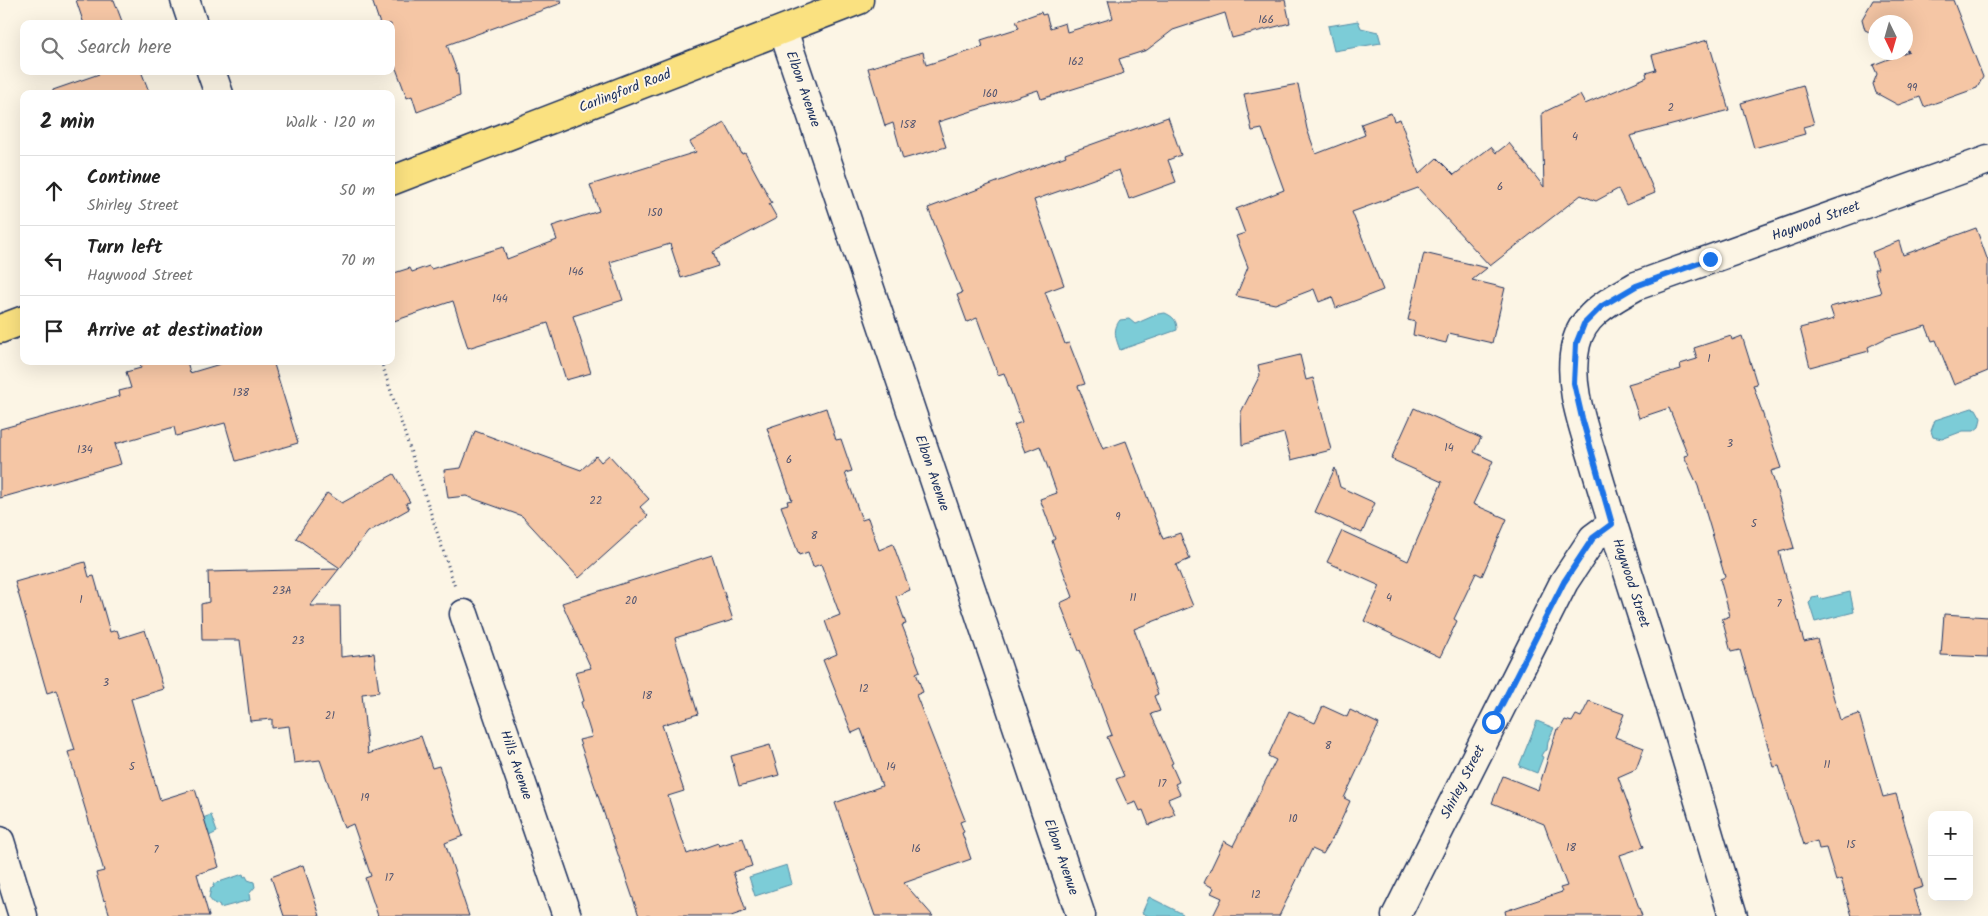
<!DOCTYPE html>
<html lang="en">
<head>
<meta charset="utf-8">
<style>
  body { margin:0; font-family:Kalam,sans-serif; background:#f2f2f2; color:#222 }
  .controls { position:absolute; right:15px; bottom:15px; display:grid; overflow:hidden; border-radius:10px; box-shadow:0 5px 20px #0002 }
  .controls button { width:45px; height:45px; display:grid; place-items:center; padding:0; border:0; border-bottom:1px solid #e0e0e0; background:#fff; color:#222; font:25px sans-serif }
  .compass { position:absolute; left:1868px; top:15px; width:45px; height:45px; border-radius:50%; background:#fff; box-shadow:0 5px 20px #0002; rotate:175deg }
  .stop { position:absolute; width:15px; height:15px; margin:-11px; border:4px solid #1a73e8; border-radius:50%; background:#fff }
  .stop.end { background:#1a73e8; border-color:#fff; box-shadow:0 1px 5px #0008 }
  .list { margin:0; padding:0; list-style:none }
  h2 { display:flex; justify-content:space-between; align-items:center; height:65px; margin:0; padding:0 20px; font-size:21px }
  h2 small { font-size:16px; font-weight:400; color:#767676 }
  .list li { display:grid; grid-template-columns:32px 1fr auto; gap:15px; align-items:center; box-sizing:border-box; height:70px; padding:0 20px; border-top:1px solid #e0e0e0 }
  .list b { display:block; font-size:19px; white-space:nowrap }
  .list p { margin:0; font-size:16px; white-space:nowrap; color:#767676 }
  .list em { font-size:16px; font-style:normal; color:#767676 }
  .icon { flex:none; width:28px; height:28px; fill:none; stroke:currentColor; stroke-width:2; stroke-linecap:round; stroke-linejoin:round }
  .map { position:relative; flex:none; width:1988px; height:916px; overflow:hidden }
  .search { position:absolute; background:#fff; box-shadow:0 5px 20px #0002; left:20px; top:20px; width:375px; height:55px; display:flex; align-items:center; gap:12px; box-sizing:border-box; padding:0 18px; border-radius:10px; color:#767676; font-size:19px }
  .panel { position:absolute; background:#fff; box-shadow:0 5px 20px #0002; left:20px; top:90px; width:375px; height:275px; border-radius:10px }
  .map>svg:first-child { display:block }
  .water { fill:#7cccd7; stroke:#558da7 }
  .building { fill:#f5c6a5; stroke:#1b2f5e }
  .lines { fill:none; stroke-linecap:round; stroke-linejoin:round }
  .minor-casing { stroke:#1b2f5e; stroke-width:31 }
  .primary-casing { stroke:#1b2f5e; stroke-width:31 }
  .path { stroke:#1b2f5e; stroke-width:3; stroke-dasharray:1 4; stroke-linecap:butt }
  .minor { stroke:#fcf5e5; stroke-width:28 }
  .primary { stroke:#fae180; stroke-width:28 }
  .route { stroke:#1a73e8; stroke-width:6 }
  .labels { text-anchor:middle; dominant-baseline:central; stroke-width:4; stroke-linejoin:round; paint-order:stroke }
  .number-label { font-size:11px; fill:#525570 }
  .street-label { font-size:14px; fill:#1b2f5e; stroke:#fcf5e5 }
</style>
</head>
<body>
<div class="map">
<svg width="1988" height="916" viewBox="0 0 1988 916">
  <rect width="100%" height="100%" fill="#fcf5e5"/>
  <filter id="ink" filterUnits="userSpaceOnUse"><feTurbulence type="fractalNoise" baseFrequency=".02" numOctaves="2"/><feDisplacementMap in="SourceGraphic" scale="10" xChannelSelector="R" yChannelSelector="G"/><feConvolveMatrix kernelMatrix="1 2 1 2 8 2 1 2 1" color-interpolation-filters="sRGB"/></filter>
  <g filter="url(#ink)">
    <path class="water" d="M 1358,21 L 1361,28 L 1378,32 L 1381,43 L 1334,51 L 1328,26 Z
      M 1165,313 C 1174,317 1177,321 1177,330 L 1120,350 C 1116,339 1112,330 1120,320 L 1129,319 L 1135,324 L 1158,314 Z
      M 1972,408 L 1976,409 L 1981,418 L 1979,427 L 1974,431 L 1963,431 L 1942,439 L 1933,437 L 1931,431 L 1935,420 Z
      M 1850,592 L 1854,612 L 1815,622 L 1809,603 L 1811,601 L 1812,597 L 1818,596 L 1821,599 Z
      M 1537,721 L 1554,728 L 1548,741 L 1547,750 L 1543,752 L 1541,756 L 1543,757 L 1537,773 L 1519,766 Z
      M 211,815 L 217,832 L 195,843 L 177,827 Z
      M 787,865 L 792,884 L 755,896 L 749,877 Z
      M 243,874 L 244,877 L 246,876 L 248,880 L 254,882 L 255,887 L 249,894 L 250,900 L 220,908 L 219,904 L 215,905 L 209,898 L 211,888 L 214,887 L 213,884 Z
      M 1149,897 L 1183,914 L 1182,916 L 1149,916 L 1142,913 Z"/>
    <path class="building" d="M 76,0 L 114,0 L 123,24 L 84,24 Z
      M 372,0 L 561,0 L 562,3 L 447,45 L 458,75 L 460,96 L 417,112 L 412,96 L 407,98 L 391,55 L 391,24 L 380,24 Z
      M 1108,0 L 1285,0 L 1290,23 L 1232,38 L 1225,13 L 1173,30 L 1147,50 L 1119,59 L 1124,73 L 1041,99 L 1038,90 L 938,122 L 946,147 L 903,159 L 893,123 L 885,126 L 868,68 L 923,52 L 926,65 L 983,47 L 981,40 L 1019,28 L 1016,21 L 1041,12 L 1042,15 L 1046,14 L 1050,28 L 1065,23 L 1067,32 L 1113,18 Z
      M 1873,0 L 1953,0 L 1983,77 L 1977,88 L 1924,107 L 1920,97 L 1898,105 L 1876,93 L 1873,84 L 1877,74 L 1873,65 L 1909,51 L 1906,50 L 1906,22 L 1876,22 L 1876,35 L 1865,30 L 1862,19 Z
      M 1708,40 L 1729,110 L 1630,136 L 1655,193 L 1626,205 L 1618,189 L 1596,201 L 1581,195 L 1490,266 L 1418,188 L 1352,212 L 1383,290 L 1336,308 L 1332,297 L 1319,302 L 1314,289 L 1275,304 L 1236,296 L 1248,267 L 1236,236 L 1245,233 L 1236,209 L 1284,190 L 1262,129 L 1252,131 L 1244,94 L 1298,84 L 1307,129 L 1316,154 L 1365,135 L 1361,124 L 1391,113 L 1394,121 L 1400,119 L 1419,174 L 1437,158 L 1454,175 L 1491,147 L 1496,153 L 1509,143 L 1544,187 L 1542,113 L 1580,95 L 1585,104 L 1647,77 L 1646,73 L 1656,70 L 1652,55 Z
      M 101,71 L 141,71 L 150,94 L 53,94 L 53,90 L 102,73 Z
      M 1803,85 L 1814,124 L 1803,127 L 1805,134 L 1754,148 L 1741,103 Z
      M 1168,117 L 1181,155 L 1168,160 L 1176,182 L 1129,199 L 1119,170 L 1034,200 L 1064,285 L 1045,292 L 1065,344 L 1069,343 L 1085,384 L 1078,386 L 1103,449 L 1126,441 L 1163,539 L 1180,533 L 1190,559 L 1176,565 L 1193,606 L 1134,629 L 1158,694 L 1154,696 L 1160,711 L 1151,714 L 1173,763 L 1171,764 L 1179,782 L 1175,784 L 1180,794 L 1168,799 L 1175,814 L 1149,825 L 1143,810 L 1140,811 L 1136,802 L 1128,805 L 1116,779 L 1124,776 L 1107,737 L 1112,735 L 1080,650 L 1079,651 L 1060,603 L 1073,597 L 1052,541 L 1055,539 L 1040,499 L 1057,493 L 1040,446 L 1025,452 L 1014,425 L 1022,422 L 1004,373 L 998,375 L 977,318 L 967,322 L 957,295 L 962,293 L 928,208 L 1066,156 L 1065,154 Z
      M 725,123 L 742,154 L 745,153 L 772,203 L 769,204 L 777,218 L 713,252 L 718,266 L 681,278 L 670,244 L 610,262 L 623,300 L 573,316 L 591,373 L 566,380 L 548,323 L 468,348 L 453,301 L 391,322 L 391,274 L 410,268 L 412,272 L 429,266 L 431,269 L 503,247 L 507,259 L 557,240 L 552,226 L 599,211 L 590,185 L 696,152 L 690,142 Z
      M 1976,228 L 1988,261 L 1988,371 L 1954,385 L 1936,340 L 1932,341 L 1926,326 L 1888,337 L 1868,347 L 1869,351 L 1810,367 L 1800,328 L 1834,319 L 1830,307 L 1881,293 L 1874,269 L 1878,269 L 1872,252 L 1899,241 L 1903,255 Z
      M 1424,253 L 1487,268 L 1472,280 L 1505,288 L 1492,343 L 1449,333 L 1446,343 L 1413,335 L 1415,322 L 1408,320 Z
      M 1731,336 L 1732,340 L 1742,336 L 1757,384 L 1753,385 L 1781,468 L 1771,471 L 1794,548 L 1779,552 L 1804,642 L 1817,639 L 1840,720 L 1859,714 L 1883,797 L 1896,794 L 1923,887 L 1913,890 L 1921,916 L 1852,916 L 1841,879 L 1836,881 L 1826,848 L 1819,849 L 1817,841 L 1804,845 L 1779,766 L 1774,767 L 1740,650 L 1731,652 L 1722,619 L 1730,616 L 1720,579 L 1725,577 L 1698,486 L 1684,456 L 1688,455 L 1669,408 L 1639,418 L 1628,384 L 1681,369 L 1680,364 L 1697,359 L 1694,348 Z
      M 1300,355 L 1306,380 L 1313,378 L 1331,450 L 1291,460 L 1284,433 L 1242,445 L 1241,412 L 1260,375 L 1258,365 Z
      M 139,361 L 187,361 L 190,373 L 230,361 L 273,361 L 298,443 L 236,461 L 225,423 L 176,436 L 174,427 L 115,444 L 121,464 L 0,498 L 0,429 L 120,396 L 119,391 L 131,388 L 126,372 L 141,368 Z
      M 826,408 L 836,440 L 841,439 L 852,471 L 845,473 L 862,520 L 868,518 L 879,550 L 893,544 L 910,590 L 896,596 L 906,624 L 902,625 L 920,671 L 916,673 L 923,692 L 916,695 L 965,820 L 960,822 L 964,832 L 962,833 L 971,859 L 904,883 L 933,916 L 875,916 L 835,803 L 882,786 L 861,729 L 852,733 L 823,660 L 837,654 L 825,621 L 840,615 L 821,564 L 813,567 L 808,552 L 799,555 L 781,506 L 788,504 L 787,501 L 792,500 L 767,428 Z
      M 1414,408 L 1481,438 L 1474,452 L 1493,461 L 1473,504 L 1507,519 L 1482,576 L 1476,573 L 1454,619 L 1457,621 L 1440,657 L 1364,621 L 1380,586 L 1327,562 L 1342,531 L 1408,561 L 1442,482 L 1391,459 Z
      M 475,431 L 581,470 L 596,456 L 601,462 L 609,455 L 649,499 L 640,507 L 648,516 L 579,578 L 522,516 L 466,496 L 448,498 L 444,470 L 461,468 Z
      M 1335,468 L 1340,487 L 1375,503 L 1362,533 L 1315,512 Z
      M 394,474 L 410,502 L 406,503 L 409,509 L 368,532 L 340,568 L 296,538 L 327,493 L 342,503 Z
      M 712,555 L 733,620 L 675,638 L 698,714 L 662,725 L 684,791 L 668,796 L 687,854 L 718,843 L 719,846 L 743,838 L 752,866 L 733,872 L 746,911 L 731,916 L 639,916 L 579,740 L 592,737 L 581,702 L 584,701 L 575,672 L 591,668 L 562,603 Z
      M 85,562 L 89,577 L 94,576 L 110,632 L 117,630 L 120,638 L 145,630 L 164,689 L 131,699 L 160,800 L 195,789 L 219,867 L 197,874 L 209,916 L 110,916 L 105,900 L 104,901 L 96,873 L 104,871 L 68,752 L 75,750 L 57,690 L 47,693 L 15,582 Z
      M 339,569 L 310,606 L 340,606 L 341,657 L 374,653 L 379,692 L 362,694 L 368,754 L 421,736 L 432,768 L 439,766 L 463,836 L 445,843 L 469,916 L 378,916 L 365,878 L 371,876 L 353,824 L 344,828 L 320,760 L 294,763 L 289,726 L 272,728 L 272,719 L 250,721 L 240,640 L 202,640 L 201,604 L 209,602 L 208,572 Z
      M 1944,614 L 1988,617 L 1988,657 L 1941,655 Z
      M 1589,701 L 1624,714 L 1615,737 L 1644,748 L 1636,769 L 1618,777 L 1644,847 L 1620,855 L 1642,916 L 1506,916 L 1505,911 L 1562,892 L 1560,888 L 1567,886 L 1544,824 L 1492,803 L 1503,776 L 1538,790 L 1557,729 L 1560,729 L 1565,720 L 1572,722 L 1576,715 L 1581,717 Z
      M 1323,706 L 1347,717 L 1350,710 L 1379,724 L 1344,798 L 1350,801 L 1335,834 L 1323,854 L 1312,849 L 1279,916 L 1213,916 L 1222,898 L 1211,893 L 1214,888 L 1204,883 L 1224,841 L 1233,846 L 1276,760 L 1268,756 L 1289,711 L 1315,723 Z
      M 770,745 L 779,775 L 739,786 L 731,756 Z
      M 303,865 L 320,916 L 284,916 L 271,877 Z"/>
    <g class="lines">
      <g class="minor-casing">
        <path id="minor" d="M 185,0 L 193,24
          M 783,30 L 1081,916
          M 211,71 L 219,94
          M 464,614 L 567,916
          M 0,841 L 23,916
          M 1396,916 L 1564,582 L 1593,538 L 1612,524
          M 1733,916 C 1705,823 1679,730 1649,638 C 1631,582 1613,526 1596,469 C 1585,430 1566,385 1576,344 C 1583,313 1612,300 1636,286 L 1988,160"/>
      </g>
      <g class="primary-casing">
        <path id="primary" d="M 391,181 L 859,0
          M 0,329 L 24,320"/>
      </g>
      <path class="path" d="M 381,361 L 455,587"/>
      <use href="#minor" class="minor"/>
      <use href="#primary" class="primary"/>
    </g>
  </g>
  <g class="lines" filter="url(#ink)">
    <path class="route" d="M 1493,722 L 1564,582 L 1593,538 L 1612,524 L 1582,418 L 1574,383 L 1576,344 L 1584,324 L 1602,306 L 1636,286 L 1710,259"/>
  </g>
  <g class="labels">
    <g class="number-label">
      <text x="1266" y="20">166</text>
      <text x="1076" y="62">162</text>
      <text x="1912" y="88">99</text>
      <text x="990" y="94">160</text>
      <text x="1671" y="108">2</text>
      <text x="908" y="125">158</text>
      <text x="1575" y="137">4</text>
      <text x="1500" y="187">6</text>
      <text x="655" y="213">150</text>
      <text x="576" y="272">146</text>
      <text x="500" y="299">144</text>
      <text x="1709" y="359">1</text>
      <text x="241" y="393">138</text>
      <text x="1730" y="444">3</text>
      <text x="1449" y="448">14</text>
      <text x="85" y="450">134</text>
      <text x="789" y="460">6</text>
      <text x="596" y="501">22</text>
      <text x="1118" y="517">9</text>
      <text x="1754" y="524">5</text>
      <text x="814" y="536">8</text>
      <text x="282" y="591">23A</text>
      <text x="1133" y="598">11</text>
      <text x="1389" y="598">4</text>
      <text x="81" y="600">1</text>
      <text x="631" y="601">20</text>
      <text x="1779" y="604">7</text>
      <text x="298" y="641">23</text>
      <text x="106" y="683">3</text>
      <text x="864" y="689">12</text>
      <text x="647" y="696">18</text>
      <text x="330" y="716">21</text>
      <text x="1328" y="746">8</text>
      <text x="1827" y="765">11</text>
      <text x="132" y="767">5</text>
      <text x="891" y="767">14</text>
      <text x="1162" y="784">17</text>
      <text x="365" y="798">19</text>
      <text x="1293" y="819">10</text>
      <text x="1851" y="845">15</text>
      <text x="1571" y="848">18</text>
      <text x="916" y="849">16</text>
      <text x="156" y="850">7</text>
      <text x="389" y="878">17</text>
      <text x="1256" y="895">12</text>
    </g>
    <g class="street-label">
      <text transform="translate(803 89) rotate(71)">Elbon Avenue</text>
      <text transform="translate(625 91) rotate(-21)">Carlingford Road</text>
      <text transform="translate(1816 221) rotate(-20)">Haywood Street</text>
      <text transform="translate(932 473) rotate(71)">Elbon Avenue</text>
      <text transform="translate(1631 583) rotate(72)">Haywood Street</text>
      <text transform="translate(516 765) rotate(71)">Hills Avenue</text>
      <text transform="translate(1463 782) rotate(-63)">Shirley Street</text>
      <text transform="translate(1061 857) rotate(71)">Elbon Avenue</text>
    </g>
  </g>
</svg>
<div class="controls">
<button>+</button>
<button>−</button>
</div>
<svg class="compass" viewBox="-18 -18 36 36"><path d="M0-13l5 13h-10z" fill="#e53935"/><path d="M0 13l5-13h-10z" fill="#767676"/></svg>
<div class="stop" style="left:1493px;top:722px"></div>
<div class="stop end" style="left:1710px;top:259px"></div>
<div class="search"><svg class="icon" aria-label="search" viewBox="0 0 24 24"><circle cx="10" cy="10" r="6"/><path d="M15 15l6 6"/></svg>Search here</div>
<section class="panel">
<h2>2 min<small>Walk · 120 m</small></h2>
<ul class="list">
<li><svg class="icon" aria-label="ahead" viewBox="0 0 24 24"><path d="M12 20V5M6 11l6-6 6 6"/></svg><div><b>Continue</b><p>Shirley Street</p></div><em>50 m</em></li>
<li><svg class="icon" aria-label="left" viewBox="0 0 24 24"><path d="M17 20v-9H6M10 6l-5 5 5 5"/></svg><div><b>Turn left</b><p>Haywood Street</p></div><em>70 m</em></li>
<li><svg class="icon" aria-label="arrive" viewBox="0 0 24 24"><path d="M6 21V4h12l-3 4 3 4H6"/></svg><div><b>Arrive at destination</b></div></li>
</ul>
</section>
</div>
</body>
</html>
